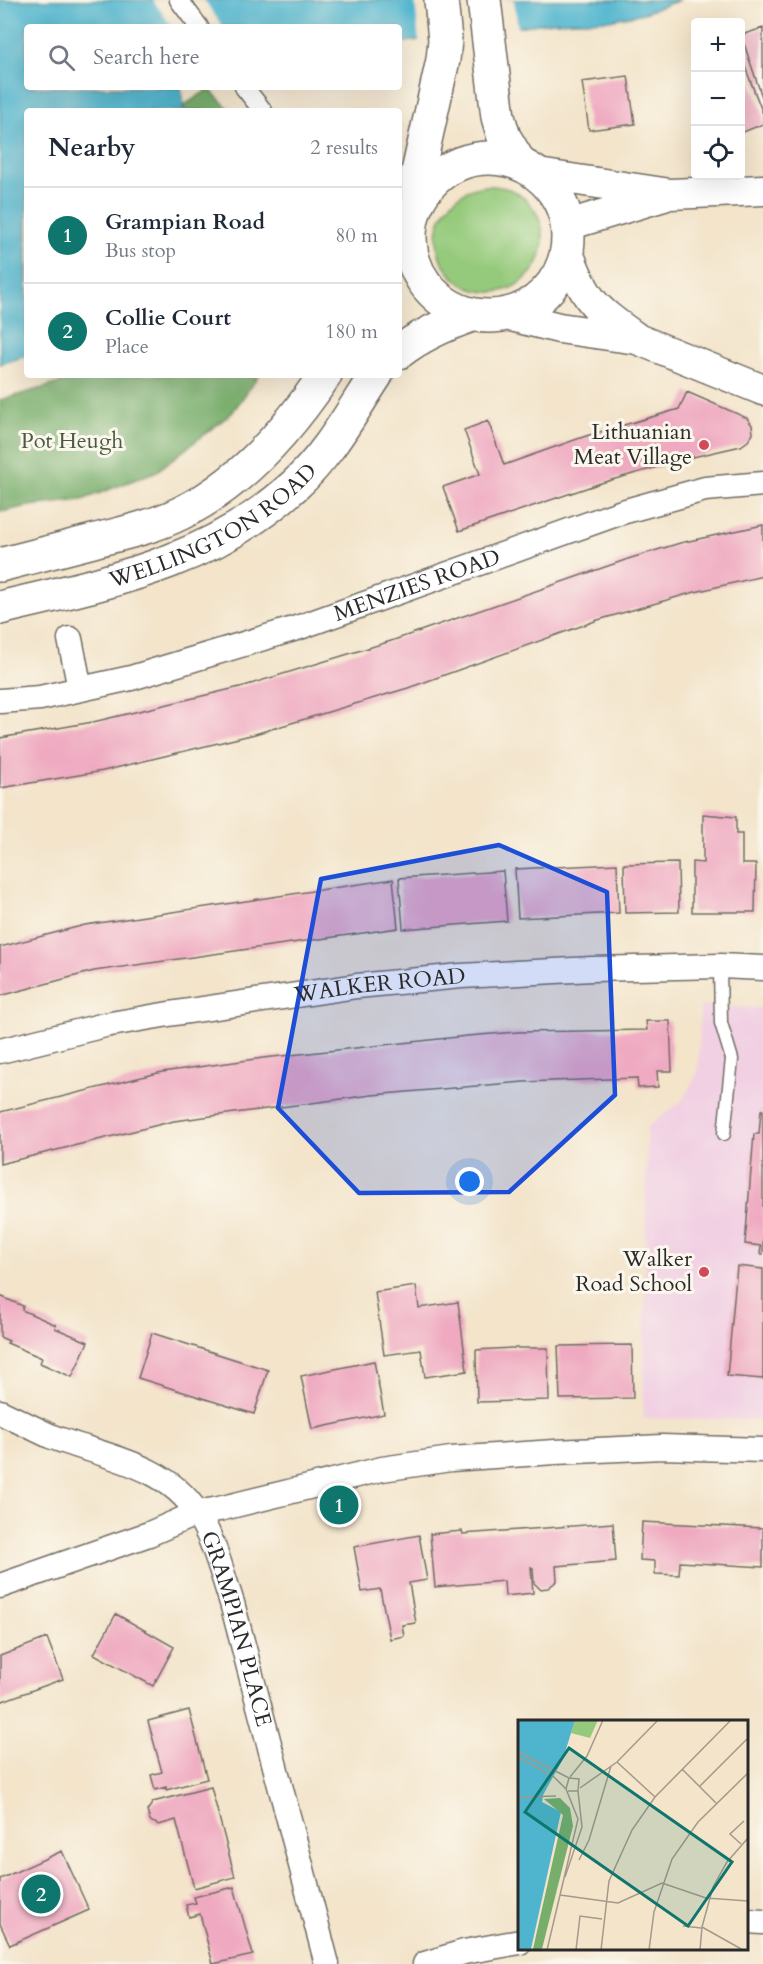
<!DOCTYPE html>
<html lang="en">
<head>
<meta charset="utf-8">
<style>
  body { margin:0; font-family:Cardo,serif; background:#f6f6f7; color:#1f2937 }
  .controls { position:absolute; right:18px; top:18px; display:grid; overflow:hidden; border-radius:6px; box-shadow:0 6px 24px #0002 }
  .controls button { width:54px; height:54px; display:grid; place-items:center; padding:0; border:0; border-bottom:2px solid #e0e1e3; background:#fff; color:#1f2937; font:30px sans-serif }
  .you { position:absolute; left:470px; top:1182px; width:21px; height:21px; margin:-15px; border:4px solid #fff; border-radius:50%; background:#1a73e8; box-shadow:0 0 0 9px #1a73e833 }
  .badge { display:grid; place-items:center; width:39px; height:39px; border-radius:50%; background:#0f766e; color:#fff; font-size:20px; font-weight:700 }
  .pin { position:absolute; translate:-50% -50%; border:3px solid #fff; box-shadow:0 2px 6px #0006 }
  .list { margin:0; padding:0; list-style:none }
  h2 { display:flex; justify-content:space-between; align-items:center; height:78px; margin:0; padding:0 24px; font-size:26px }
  h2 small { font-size:20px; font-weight:400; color:#747a83 }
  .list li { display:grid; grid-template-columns:39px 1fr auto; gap:18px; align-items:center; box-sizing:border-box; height:96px; padding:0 24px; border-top:2px solid #e0e1e3 }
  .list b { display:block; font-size:22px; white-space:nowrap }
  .list p { margin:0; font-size:20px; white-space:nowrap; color:#747a83 }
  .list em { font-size:20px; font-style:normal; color:#747a83 }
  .icon { flex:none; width:33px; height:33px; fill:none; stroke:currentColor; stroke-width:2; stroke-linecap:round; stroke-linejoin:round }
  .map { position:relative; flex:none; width:763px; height:1964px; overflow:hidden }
  .search { position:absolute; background:#fff; box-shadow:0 6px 24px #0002; left:24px; top:24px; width:378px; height:66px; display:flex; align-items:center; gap:15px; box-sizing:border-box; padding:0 21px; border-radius:6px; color:#747a83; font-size:22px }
  .panel { position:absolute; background:#fff; box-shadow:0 6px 24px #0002; left:24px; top:108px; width:378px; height:270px; border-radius:6px }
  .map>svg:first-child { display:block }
  .built { fill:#f1d0e3 }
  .green { fill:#95ca7c; stroke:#607a54; stroke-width:1.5 }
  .forest { fill:#78ae6c; stroke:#526c4c; stroke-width:1.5 }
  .water { fill:#4fb5ce; stroke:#3d707c; stroke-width:1.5 }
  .pier { fill:#f3e4ca }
  .building { fill:#efaac1 }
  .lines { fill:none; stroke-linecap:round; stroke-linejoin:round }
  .service-casing { stroke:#716c63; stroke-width:15 }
  .pedestrian-casing { stroke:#716c63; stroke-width:21 }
  .minor-casing { stroke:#716c63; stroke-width:27 }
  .tertiary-casing { stroke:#716c63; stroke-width:33 }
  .primary-casing { stroke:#716c63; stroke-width:36 }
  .service { stroke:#fff; stroke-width:12 }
  .pedestrian { stroke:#fff; stroke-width:18 }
  .minor { stroke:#fff; stroke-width:24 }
  .tertiary { stroke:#fff; stroke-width:30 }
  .primary { stroke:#fff; stroke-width:33 }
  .marked { fill:#1d4ed8; fill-opacity:0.2; stroke:#1d4ed8; stroke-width:4.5; stroke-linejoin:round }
  .poi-dot { fill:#d1495b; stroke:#fbf7ec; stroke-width:2 }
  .labels { text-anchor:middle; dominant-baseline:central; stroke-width:6; stroke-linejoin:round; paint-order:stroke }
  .poi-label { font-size:22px; fill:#2b2b2b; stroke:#fbf7ec; text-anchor:end }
  .park-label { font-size:22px; fill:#4b5b43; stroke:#fbf7ec }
  .street-label { font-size:22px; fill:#2b2b2b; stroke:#fbf7ec }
  .inset-road { fill:none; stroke:#a39a8a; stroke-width:1.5 }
  .view { fill:#0f766e; fill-opacity:0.15; stroke:#0f766e; stroke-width:3 }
  .inset-edge { fill:none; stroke:#2b2b2b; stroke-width:3 }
</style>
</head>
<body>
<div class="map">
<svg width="763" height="1964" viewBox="0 0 763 1964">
  <rect width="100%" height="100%" fill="#fbf7ec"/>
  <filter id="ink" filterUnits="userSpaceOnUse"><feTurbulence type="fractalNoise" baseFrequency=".0167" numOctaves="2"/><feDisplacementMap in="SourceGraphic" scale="12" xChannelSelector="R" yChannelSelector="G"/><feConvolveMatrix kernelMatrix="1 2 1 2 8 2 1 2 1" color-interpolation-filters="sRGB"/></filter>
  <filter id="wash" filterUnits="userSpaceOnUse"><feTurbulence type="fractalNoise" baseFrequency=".008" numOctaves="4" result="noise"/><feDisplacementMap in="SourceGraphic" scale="24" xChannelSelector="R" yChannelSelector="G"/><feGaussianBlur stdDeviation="1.35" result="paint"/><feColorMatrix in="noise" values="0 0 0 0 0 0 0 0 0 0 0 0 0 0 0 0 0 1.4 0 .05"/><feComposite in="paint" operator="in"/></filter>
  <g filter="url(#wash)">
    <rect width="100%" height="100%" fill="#f3e4ca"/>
    <path class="built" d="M 700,1006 L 763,1008 L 763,1420 L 643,1418 L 647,1127 L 682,1101 L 698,1072 Z"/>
    <path class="green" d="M437 239a53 53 0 1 1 106 0a53 53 0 1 1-106 0Z"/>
    <path class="forest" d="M 209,89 L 231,111 L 184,111 L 183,106 Z
      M 88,375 L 259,375 L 232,413 L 157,471 L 82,500 L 29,506 L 0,512 L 0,400 Z"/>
    <path class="water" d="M 0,0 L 680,0 L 644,13 L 609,20 L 553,22 L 399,43 L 399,27 L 27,27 L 27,87 L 181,87 L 184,111 L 27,111 L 27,356 L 0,364 Z"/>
    <path class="pier" d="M 153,0 L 204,0 L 223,27 L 172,27 Z
      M 415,0 L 514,0 L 518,30 L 419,42 Z"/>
    <g id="blocks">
      <path class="building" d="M 763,28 L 763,100 L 741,35 Z
        M 741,56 L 763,114 L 763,124 L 741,133 Z
        M 628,76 L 635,124 L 589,130 L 582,82 Z
        M 687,392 L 747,418 L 752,425 L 753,434 L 748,441 L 741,446 L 693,457 L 601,483 L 459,531 L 443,487 L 480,474 L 464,430 L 488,421 L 504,465 L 586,436 L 679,409 Z
        M 763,525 L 763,576 L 691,593 L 598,620 L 408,688 L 255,734 L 103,771 L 0,788 L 0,738 L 93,722 L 244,686 L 391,641 L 631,558 L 680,543 Z
        M 703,814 L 736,817 L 736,834 L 742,834 L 742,864 L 756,864 L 755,912 L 692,912 L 692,862 L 703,863 Z
        M 678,863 L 679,912 L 625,913 L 624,864 Z
        M 617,864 L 619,913 L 518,918 L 515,869 Z
        M 503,871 L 507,921 L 403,929 L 399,878 Z
        M 393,879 L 398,928 L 94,971 L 0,996 L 0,947 L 85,925 Z
        M 646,1021 L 670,1021 L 672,1071 L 657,1071 L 658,1087 L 638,1088 L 637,1078 L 523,1082 L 372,1095 L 174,1121 L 0,1164 L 0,1112 L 162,1072 L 263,1058 L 467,1036 L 518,1032 L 647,1030 Z
        M 761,1110 L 763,1110 L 763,1254 L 760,1254 L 761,1246 L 745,1244 L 754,1134 L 759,1134 Z
        M 737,1266 L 763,1269 L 763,1379 L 727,1376 Z
        M 416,1286 L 419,1308 L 458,1302 L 467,1371 L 425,1377 L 421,1350 L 384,1355 L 375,1292 Z
        M 0,1296 L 23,1306 L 22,1310 L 56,1325 L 55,1328 L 88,1342 L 72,1377 L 40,1363 L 42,1358 L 7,1343 L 9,1341 L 0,1337 Z
        M 152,1333 L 268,1370 L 254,1414 L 138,1378 Z
        M 632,1345 L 633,1398 L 560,1399 L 558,1346 Z
        M 512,1348 L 548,1348 L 549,1400 L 477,1402 L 476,1350 Z
        M 374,1361 L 384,1414 L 312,1429 L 301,1376 Z
        M 642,1522 L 763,1528 L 763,1567 L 680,1562 L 679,1575 L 655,1574 L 655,1561 L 640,1560 Z
        M 613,1523 L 616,1561 L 556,1566 L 557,1581 L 548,1588 L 540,1589 L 534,1583 L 533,1568 L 531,1567 L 533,1593 L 505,1596 L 504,1581 L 435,1587 L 430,1534 L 462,1531 L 463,1534 Z
        M 419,1535 L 427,1580 L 409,1583 L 416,1623 L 402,1625 L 404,1636 L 390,1639 L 380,1589 L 362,1592 L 354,1547 Z
        M 116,1614 L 174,1647 L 153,1686 L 94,1654 Z
        M 47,1638 L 63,1679 L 0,1702 L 0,1656 Z
        M 189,1710 L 207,1779 L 166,1790 L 166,1787 L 155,1790 L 151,1775 L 162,1772 L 148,1721 Z
        M 211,1787 L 235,1877 L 194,1888 L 176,1820 L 159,1825 L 150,1821 L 147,1811 L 153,1802 Z
        M 62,1851 L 89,1910 L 10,1945 L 0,1924 L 0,1879 Z
        M 234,1887 L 253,1955 L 213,1964 L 200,1914 L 189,1917 L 186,1905 L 196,1903 L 194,1897 Z"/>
    </g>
  </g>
  <g filter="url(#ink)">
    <use href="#blocks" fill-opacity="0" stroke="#716c63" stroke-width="1.5"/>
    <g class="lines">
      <g class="service-casing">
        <path id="service" d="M 720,966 L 721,1023 L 732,1059 L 724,1134"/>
      </g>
      <g class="pedestrian-casing">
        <path id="pedestrian" d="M 179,0 L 199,27
          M 244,87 L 263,111"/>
      </g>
      <g class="minor-casing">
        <g id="minor">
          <path d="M 70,639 L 80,689"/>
          <path id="s1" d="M 0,701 L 40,698 L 131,678 L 300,627 L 622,512 L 705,489 L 763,484"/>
          <path id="s2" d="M 0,1051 L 105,1025 L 169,1014 L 357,986 L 461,976 L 592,969 L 720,966 L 763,968"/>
          <path id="s3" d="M 0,1412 C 17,1420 33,1428 50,1436 C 100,1456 166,1463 197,1513 C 214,1540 222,1573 232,1603 L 327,1964"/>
          <path d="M 0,1586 L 149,1534 L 197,1513 L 219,1509 L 382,1469 L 451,1459 L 555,1452 L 662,1447 L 763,1450"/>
          <path d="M 746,1921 L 763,1922"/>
          <path d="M 425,1964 L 464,1952 L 520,1942"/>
        </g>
      </g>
      <g class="tertiary-casing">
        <path id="tertiary" d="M 538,174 L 670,194 L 763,190
          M 568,225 L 664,196
          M 568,252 C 585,300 594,308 635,337
          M 507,315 L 559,328 L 637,339 L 763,390"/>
      </g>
      <g class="primary-casing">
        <g id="primary">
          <path d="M 484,0 L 498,117 L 504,137 L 520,164"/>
          <circle cx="489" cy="237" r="79"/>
          <path d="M 418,201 L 418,172 L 443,60 L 445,40 L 441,0"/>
          <path d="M 399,352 C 421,335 446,324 472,315"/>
          <path d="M 0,565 C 31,557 62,549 93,541 C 123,533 153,527 181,513 C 241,484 288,430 325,375"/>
          <path id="s4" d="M 0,608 C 108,582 211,563 295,485 C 329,454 351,413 376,375"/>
        </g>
      </g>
      <use href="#service" class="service"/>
      <use href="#pedestrian" class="pedestrian"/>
      <use href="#minor" class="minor"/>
      <use href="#tertiary" class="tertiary"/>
      <use href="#primary" class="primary"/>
    </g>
  </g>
  <path class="marked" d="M 499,845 L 607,892 L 615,1095 L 509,1192 L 359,1193 L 278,1108 L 321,879 Z"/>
  <g class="poi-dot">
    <circle cx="704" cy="445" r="6"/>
    <circle cx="704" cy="1272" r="6"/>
  </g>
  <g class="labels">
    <g class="poi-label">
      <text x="692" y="432">Lithuanian<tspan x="692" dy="25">Meat Village</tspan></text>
      <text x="692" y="1259">Walker<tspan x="692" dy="25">Road School</tspan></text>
    </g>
    <g class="park-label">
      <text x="72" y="441">Pot Heugh</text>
    </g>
    <g class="street-label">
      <text stroke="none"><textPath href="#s4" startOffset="231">WELLINGTON ROAD</textPath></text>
      <text stroke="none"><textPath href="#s1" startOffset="434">MENZIES ROAD</textPath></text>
      <text stroke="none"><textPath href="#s2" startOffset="386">WALKER ROAD</textPath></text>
      <text stroke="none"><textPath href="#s3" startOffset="348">GRAMPIAN PLACE</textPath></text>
    </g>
  </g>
  <g transform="translate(518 1720)">
    <rect width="230" height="230" fill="#f3e4ca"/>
    <path d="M 57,0 L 80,0 L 72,18 L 53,13 Z" fill="#95ca7c"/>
    <path d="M 42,78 L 52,88 L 55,106 L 24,229 L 15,229 L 45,95 L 26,79 Z" fill="#78ae6c"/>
    <path d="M 0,0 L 57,0 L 45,39 L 25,75 L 24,82 L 43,92 L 13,229 L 0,229 Z" fill="#4fb5ce"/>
    <path class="inset-road" d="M 0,32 L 51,58M 0,37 L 36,57 L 48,69 L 60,99 L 29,230M 99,42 L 137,77M 164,49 L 198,83M 52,57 L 69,36 L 85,0M 182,66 L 229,19M 62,68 L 99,42 L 140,0M 48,69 L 51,58 L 61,59 L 60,71 L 50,71M 0,77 L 38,76M 223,124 L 212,114 L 226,101M 61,140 L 71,120 L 93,46M 47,157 L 64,107 L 60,71M 42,175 L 100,183 L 144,163 L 188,178 L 230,181M 165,206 L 183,208M 184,207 L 225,230M 58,230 L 62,196 L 84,199M 83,230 L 91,161 L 114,110 L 137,77 L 213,0M 131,230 L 136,192 L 154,139 L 180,102 L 230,53M 182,230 L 184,207 L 195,167 L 209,142 L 230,118"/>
    <path class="view" d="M 51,28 L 214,142 L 170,206 L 7,92 Z"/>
    <rect width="230" height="230" class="inset-edge"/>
  </g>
</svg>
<div class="controls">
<button>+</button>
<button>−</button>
<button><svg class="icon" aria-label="locate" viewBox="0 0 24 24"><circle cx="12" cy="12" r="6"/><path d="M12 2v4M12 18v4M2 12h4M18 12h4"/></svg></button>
</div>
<div class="you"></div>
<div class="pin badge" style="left:339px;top:1505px">1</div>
<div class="pin badge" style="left:41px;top:1894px">2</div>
<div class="search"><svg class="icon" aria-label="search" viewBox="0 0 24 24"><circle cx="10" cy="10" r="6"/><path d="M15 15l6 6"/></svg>Search here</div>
<section class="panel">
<h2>Nearby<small>2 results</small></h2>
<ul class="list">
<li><span class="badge">1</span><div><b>Grampian Road</b><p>Bus stop</p></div><em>80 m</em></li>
<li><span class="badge">2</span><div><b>Collie Court</b><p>Place</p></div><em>180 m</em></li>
</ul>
</section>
</div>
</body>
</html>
